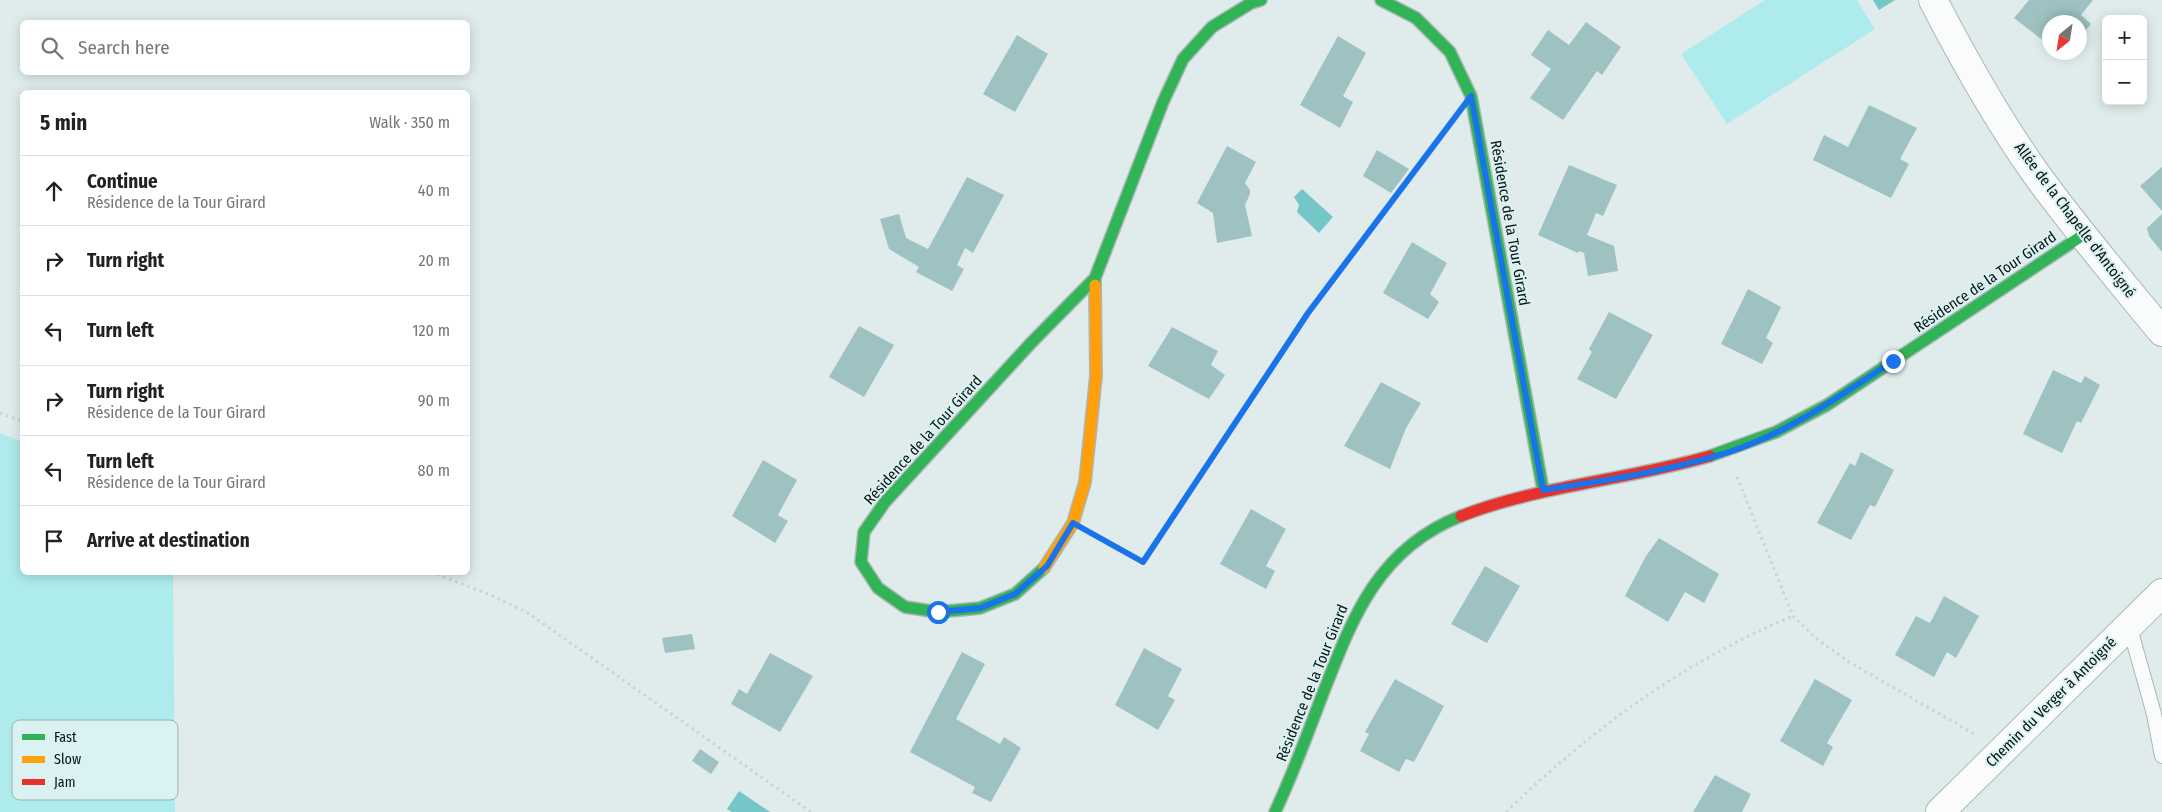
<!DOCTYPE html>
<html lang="en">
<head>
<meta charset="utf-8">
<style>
  body { margin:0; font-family:"Fira Sans Condensed",sans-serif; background:#f6f6f6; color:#222 }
  .controls { position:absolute; right:15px; top:15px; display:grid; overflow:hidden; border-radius:8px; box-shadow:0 2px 12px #0003 }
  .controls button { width:45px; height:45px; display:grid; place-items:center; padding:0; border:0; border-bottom:1px solid #e0e0e0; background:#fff; color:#222; font:25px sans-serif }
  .compass { position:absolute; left:2042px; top:15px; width:45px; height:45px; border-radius:50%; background:#fff; box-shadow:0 2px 12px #0003; rotate:210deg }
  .stop { position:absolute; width:15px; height:15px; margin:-11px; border:4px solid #1a73e8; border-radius:50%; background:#fff }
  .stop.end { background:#1a73e8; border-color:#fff; box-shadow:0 1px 5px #0008 }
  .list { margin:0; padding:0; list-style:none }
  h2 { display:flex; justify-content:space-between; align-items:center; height:65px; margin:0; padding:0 20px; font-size:21px }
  h2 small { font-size:16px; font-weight:400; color:#767676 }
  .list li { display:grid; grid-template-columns:32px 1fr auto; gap:15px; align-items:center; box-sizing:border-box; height:70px; padding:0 20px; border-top:1px solid #e0e0e0 }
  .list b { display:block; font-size:19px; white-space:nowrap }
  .list p { margin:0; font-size:16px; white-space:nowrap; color:#767676 }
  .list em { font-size:16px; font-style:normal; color:#767676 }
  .icon { flex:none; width:28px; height:28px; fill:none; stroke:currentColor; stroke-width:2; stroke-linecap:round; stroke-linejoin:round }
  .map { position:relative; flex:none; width:2162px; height:812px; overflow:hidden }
  .search { position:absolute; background:#fff; box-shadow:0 2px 12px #0003; left:20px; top:20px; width:450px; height:55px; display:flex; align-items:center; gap:12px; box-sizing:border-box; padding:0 18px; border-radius:8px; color:#767676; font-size:19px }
  .panel { position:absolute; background:#fff; box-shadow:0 2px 12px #0003; left:20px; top:90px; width:450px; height:485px; border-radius:8px }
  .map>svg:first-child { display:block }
  .green { fill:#aeebec }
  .water { fill:#75c6c6 }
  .building { fill:#9ec2c2 }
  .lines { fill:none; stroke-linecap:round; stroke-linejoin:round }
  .lane-casing { stroke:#acb6b6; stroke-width:16 }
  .street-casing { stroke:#acb6b6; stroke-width:30 }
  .fast-casing { stroke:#acb6b6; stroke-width:14 }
  .slow-casing { stroke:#acb6b6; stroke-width:14 }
  .jam-casing { stroke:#acb6b6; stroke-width:14 }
  .path { stroke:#cdd2d2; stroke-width:3; stroke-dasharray:2.5 4; stroke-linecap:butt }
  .lane { stroke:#fafcfc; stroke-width:14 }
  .street { stroke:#fafcfc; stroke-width:28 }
  .fast { stroke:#30b455; stroke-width:11 }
  .slow { stroke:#ff9f0a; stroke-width:11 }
  .jam { stroke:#e5322d; stroke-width:11 }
  .route { stroke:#1a73e8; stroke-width:6 }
  .labels { text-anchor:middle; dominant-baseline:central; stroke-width:4; stroke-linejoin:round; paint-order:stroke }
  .street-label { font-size:15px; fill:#0a1212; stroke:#daf2f2 }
  .key { fill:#daf2f2; stroke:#9cafaf; stroke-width:1 }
  .key-label { font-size:14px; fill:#0a1212 }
</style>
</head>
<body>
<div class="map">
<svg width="2162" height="812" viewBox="0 0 2162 812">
  <rect width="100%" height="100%" fill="#e0ecec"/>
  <path class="green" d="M 1765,0 L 1857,0 L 1875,29 L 1727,124 L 1681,54 Z
    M 0,433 L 22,442 L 22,572 L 173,573 L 175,812 L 0,812 Z"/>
  <path class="water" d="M 1873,0 L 1895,0 L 1879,10 Z
    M 1302,189 L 1333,217 L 1319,233 L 1297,212 L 1299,205 L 1294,197 Z
    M 739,791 L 770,812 L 732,812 L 727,809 Z"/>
  <path class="building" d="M 2029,0 L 2093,0 L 2081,15 L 2091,24 L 2080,37 L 2080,22 L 2050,22 L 2050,46 L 2014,18 Z
    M 1586,22 L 1621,47 L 1602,75 L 1597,71 L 1563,120 L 1530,98 L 1551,69 L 1531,55 L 1548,30 L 1569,45 Z
    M 1017,35 L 1048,54 L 1015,112 L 983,94 Z
    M 1338,36 L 1366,53 L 1343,96 L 1353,102 L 1340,128 L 1300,105 Z
    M 1869,105 L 1917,128 L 1900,159 L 1909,164 L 1891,198 L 1813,160 L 1824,135 L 1848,147 Z
    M 1227,146 L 1256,162 L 1245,183 L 1250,190 L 1250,194 L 1245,205 L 1252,236 L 1217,243 L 1213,213 L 1197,203 Z
    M 1377,150 L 1409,169 L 1391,193 L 1363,176 Z
    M 1569,165 L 1617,185 L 1603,216 L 1596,213 L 1587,235 L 1614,246 L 1618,271 L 1588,276 L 1584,253 L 1579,251 L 1578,253 L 1538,235 Z
    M 2162,167 L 2162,211 L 2140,186 Z
    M 967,177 L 1004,195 L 973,253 L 965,248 L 957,265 L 964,269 L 952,291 L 916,272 L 919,267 L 889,249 L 880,219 L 899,214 L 906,238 L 928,249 Z
    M 2162,214 L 2162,252 L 2149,236 L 2147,228 Z
    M 1412,242 L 1447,263 L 1430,294 L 1439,302 L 1428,319 L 1383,293 Z
    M 1748,289 L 1781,307 L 1766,338 L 1773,343 L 1762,364 L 1721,344 Z
    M 1609,312 L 1653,335 L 1616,399 L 1577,379 L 1592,352 L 1589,349 Z
    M 859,326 L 894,345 L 864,397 L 829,377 Z
    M 1172,327 L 1218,351 L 1211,365 L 1225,375 L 1209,399 L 1148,366 Z
    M 2053,370 L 2081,383 L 2085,376 L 2100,385 L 2081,423 L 2077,421 L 2062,453 L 2023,434 Z
    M 1381,382 L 1421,403 L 1406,428 L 1390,469 L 1344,446 Z
    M 1861,452 L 1894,470 L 1875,507 L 1870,505 L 1851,540 L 1817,523 L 1850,463 L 1855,466 Z
    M 763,460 L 797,480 L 778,515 L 788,521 L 775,543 L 732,516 Z
    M 1251,509 L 1286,529 L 1266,566 L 1275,571 L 1266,589 L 1220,564 Z
    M 1659,538 L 1719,574 L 1704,603 L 1685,592 L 1668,622 L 1625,596 L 1646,556 Z
    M 1485,566 L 1520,586 L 1487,643 L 1451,624 Z
    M 1944,596 L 1979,616 L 1956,658 L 1947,652 L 1934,677 L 1895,655 L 1916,616 L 1930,623 Z
    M 692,634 L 695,649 L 665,653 L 662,638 Z
    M 1144,648 L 1182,669 L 1168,696 L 1175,700 L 1158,730 L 1115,705 Z
    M 962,652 L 985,664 L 956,719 L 1000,744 L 1004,737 L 1021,748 L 991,802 L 972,793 L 975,787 L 910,752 Z
    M 770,653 L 813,676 L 780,732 L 731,704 L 739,689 L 747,694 Z
    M 1395,679 L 1444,706 L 1414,762 L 1406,759 L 1399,772 L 1360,751 L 1369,734 L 1365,732 Z
    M 1815,679 L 1852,700 L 1827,743 L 1833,747 L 1823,766 L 1780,741 Z
    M 700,749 L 719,762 L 711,774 L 692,761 Z
    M 1715,775 L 1751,794 L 1742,812 L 1693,812 Z"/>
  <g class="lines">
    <g class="lane-casing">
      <path id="lane" d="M 2129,625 L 2154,714 L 2162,756"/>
    </g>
    <g class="street-casing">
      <path id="street" d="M 1933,0 C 1963,58 1996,117 2034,171 C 2074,227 2119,279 2162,332
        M 1940,812 L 2162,593"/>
    </g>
    <g class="fast-casing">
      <path id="fast" d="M 1381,0 L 1416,18 L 1450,52 L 1471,96 L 1543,490
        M 1095,285 L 1095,278 L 1163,102 L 1183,59 L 1212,27 L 1251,3 L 1261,0
        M 1710,456 L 1776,432 L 1827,405 L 2083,235
        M 1044,568 L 1015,594 L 980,608 L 938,612 L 905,607 L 878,588 L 861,562 L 864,532 L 885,502 L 1031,343 L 1095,278
        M 1275,812 C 1293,774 1307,735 1322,696 C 1352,619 1377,549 1461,516"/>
    </g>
    <g class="slow-casing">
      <path id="slow" d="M 1044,568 L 1073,523 L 1085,482 L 1096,376 L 1095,285"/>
    </g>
    <g class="jam-casing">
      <path id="jam" d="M 1461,516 C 1541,485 1628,480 1710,456"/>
    </g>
    <path class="path" d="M 0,413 L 22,421
      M 1737,477 L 1793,616 L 1818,640 L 1849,662 L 1976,735
      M 1098,537 L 1143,562 L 1308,313 L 1447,128
      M 431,572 L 488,594 L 528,613 L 811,812
      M 1506,812 C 1592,729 1683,662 1793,616"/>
    <use href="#lane" class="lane"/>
    <use href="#street" class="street"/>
    <use href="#fast" class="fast"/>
    <use href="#slow" class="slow"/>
    <use href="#jam" class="jam"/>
  </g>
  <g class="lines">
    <path class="route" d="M 938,612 L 980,608 L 1015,594 L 1047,566 L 1073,523 L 1143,562 L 1308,313 L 1471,96 L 1543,490 C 1604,481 1667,471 1726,453 C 1787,434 1841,395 1893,361"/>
  </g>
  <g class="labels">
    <g class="street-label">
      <text transform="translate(2075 220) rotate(53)">Allée de la Chapelle d'Antoigné</text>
      <text transform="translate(1510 223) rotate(80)">Résidence de la Tour Girard</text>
      <text transform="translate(1985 282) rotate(-34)">Résidence de la Tour Girard</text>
      <text transform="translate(923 440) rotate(-48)">Résidence de la Tour Girard</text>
      <text transform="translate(1312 683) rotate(-68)">Résidence de la Tour Girard</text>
      <text transform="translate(2051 702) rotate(-45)">Chemin du Verger à Antoigné</text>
    </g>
  </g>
  <rect x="12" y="720" width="166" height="80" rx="8" class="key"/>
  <rect x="22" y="734" width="23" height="6" fill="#30b455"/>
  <rect x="22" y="756" width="23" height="7" fill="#ff9f0a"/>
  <rect x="22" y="779" width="23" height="6" fill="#e5322d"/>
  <g class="key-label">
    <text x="54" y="742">Fast</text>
    <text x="54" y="764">Slow</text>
    <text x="54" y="787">Jam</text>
  </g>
</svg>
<div class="controls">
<button>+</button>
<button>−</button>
</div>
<svg class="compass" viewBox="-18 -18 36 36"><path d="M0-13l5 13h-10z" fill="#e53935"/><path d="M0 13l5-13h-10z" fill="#767676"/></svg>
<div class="stop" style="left:938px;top:612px"></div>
<div class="stop end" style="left:1893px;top:361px"></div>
<div class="search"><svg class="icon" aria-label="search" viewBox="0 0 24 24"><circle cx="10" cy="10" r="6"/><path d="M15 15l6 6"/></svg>Search here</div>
<section class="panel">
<h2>5 min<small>Walk · 350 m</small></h2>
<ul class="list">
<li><svg class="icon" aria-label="ahead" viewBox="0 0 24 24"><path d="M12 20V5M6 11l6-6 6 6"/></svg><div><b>Continue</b><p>Résidence de la Tour Girard</p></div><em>40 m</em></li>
<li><svg class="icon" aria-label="right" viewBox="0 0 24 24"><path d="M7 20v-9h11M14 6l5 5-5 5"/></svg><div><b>Turn right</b></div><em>20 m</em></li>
<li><svg class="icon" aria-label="left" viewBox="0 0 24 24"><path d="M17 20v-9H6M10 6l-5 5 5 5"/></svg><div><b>Turn left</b></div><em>120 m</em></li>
<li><svg class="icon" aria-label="right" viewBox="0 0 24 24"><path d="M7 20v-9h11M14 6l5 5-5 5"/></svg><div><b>Turn right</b><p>Résidence de la Tour Girard</p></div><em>90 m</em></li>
<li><svg class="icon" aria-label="left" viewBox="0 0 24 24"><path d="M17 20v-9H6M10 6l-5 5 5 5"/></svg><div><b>Turn left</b><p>Résidence de la Tour Girard</p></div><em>80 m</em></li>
<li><svg class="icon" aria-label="arrive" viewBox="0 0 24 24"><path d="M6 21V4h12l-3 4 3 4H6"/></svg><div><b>Arrive at destination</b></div></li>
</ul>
</section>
</div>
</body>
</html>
